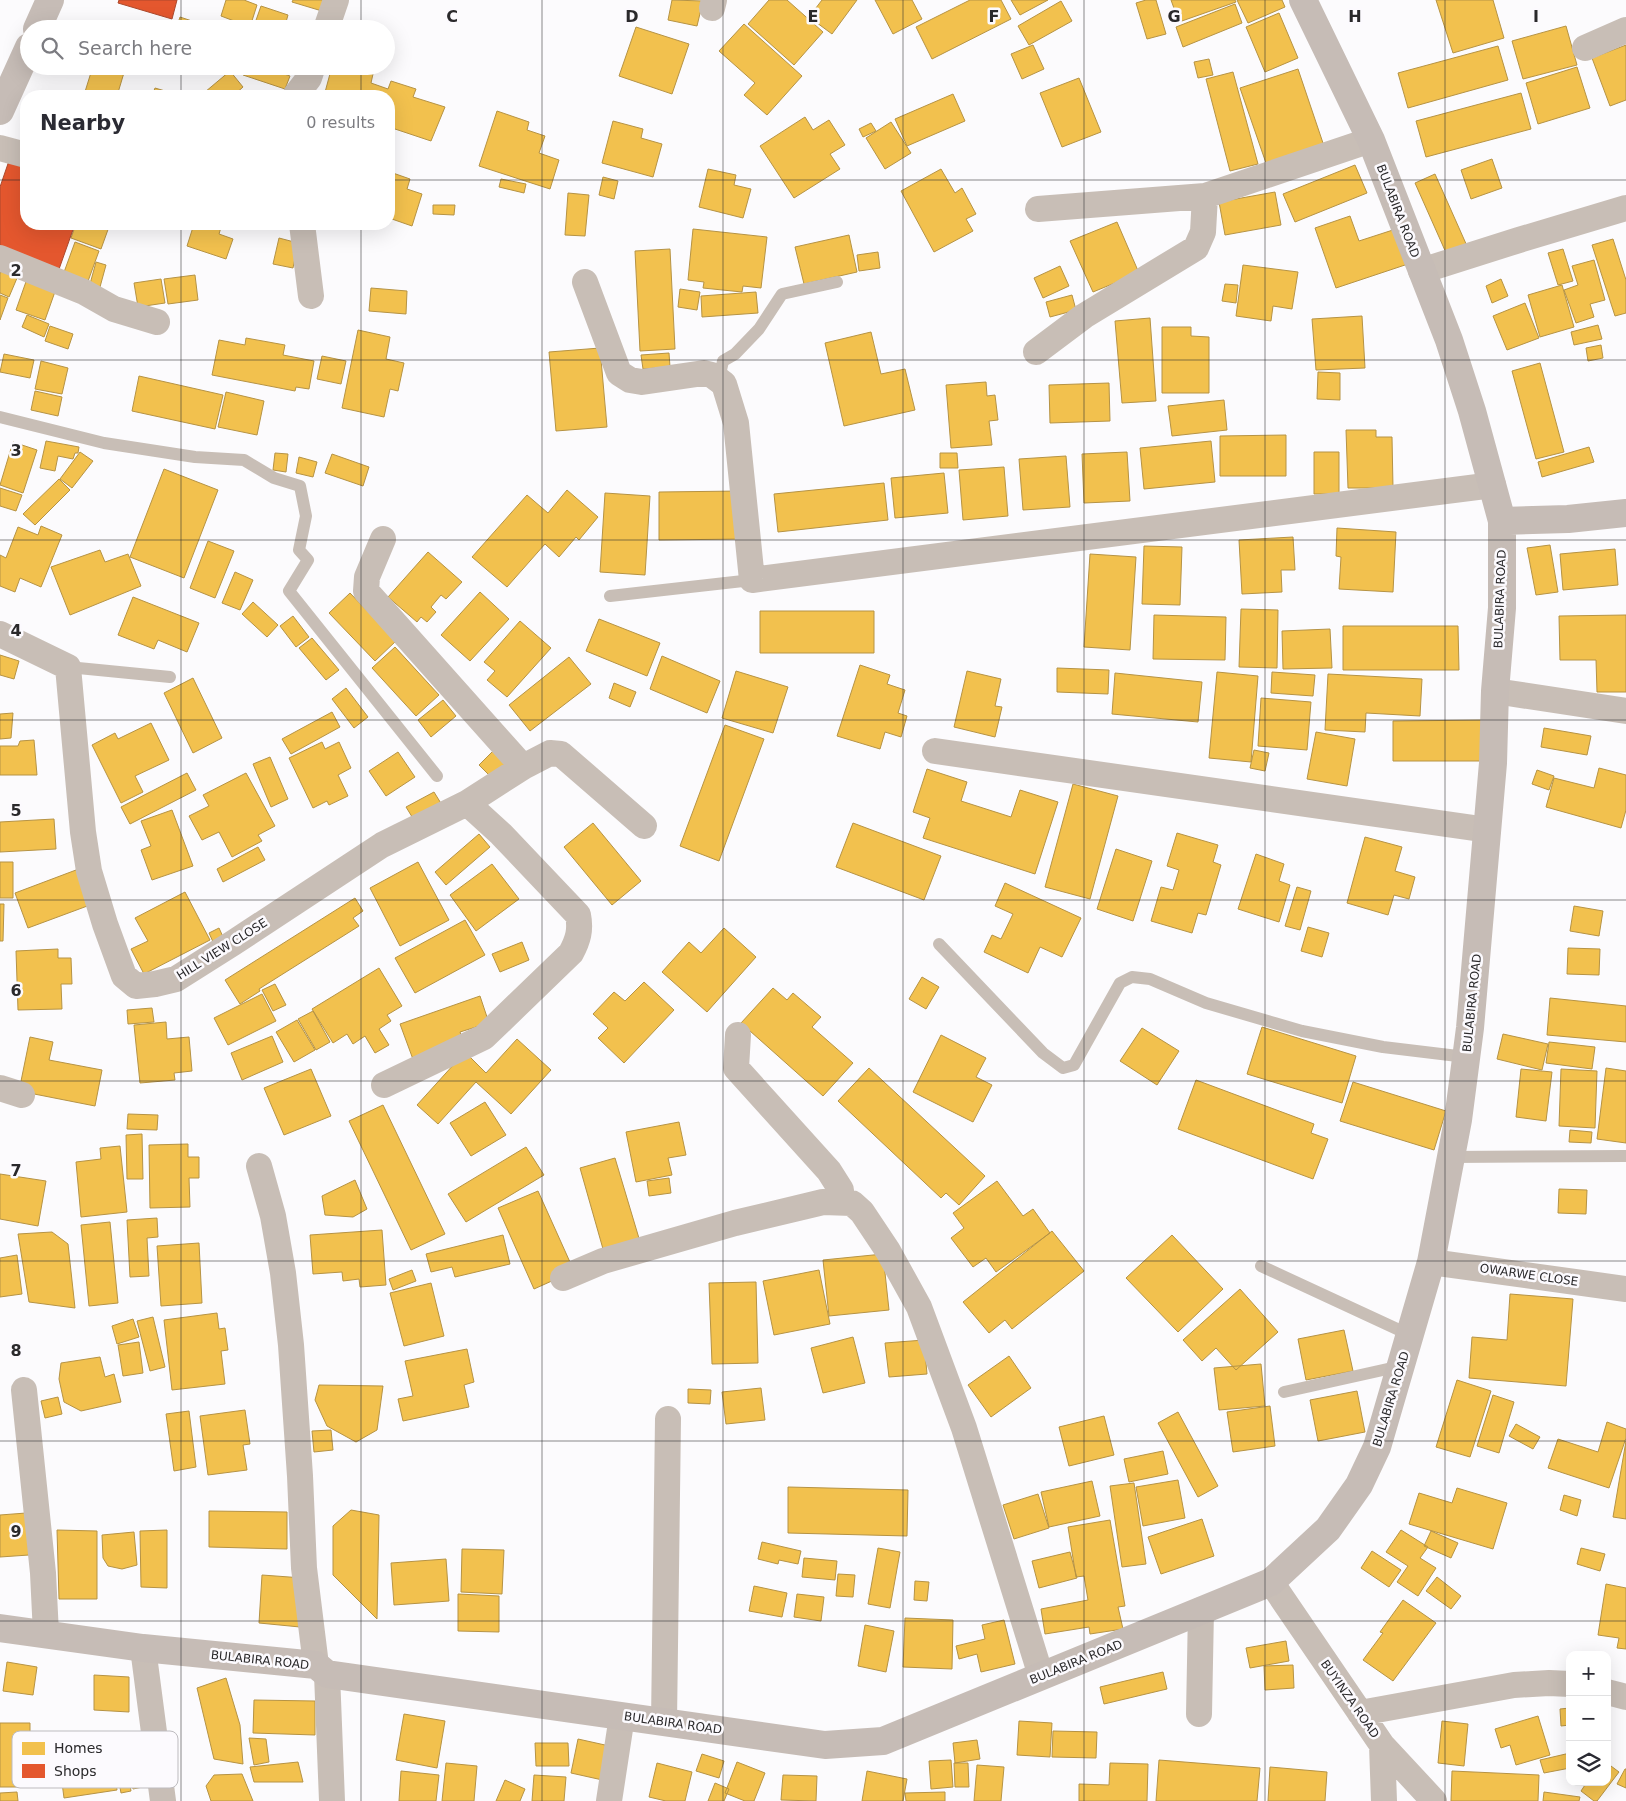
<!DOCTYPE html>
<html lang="en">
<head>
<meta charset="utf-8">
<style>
  body { margin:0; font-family:"DejaVu Sans",sans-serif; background:#f7f7f7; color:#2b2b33 }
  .controls { position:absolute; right:15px; bottom:15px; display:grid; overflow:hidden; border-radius:10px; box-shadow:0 5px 20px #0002 }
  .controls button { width:45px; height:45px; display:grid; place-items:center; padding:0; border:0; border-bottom:1px solid #e1e1e2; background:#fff; color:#2b2b33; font:25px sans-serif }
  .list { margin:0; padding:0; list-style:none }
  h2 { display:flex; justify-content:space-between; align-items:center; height:65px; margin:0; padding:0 20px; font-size:21px }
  h2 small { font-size:16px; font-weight:400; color:#7c7c81 }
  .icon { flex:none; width:28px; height:28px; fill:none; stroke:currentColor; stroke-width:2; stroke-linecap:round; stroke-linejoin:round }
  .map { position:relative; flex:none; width:1626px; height:1801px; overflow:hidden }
  .search { position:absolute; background:#fff; box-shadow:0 5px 20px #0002; left:20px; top:20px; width:375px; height:55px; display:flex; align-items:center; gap:12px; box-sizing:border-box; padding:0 18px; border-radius:28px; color:#7c7c81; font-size:19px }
  .panel { position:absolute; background:#fff; box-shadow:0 5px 20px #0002; left:20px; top:90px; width:375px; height:140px; border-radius:20px }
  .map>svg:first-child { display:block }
  .homes { fill:#f2c14e; stroke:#b69344 }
  .shops { fill:#e4572e; stroke:#ac492d }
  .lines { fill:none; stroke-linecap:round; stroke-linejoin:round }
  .lane { stroke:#c8beb6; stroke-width:12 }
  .street { stroke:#c8beb6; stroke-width:26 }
  .secondary { stroke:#c6bcb6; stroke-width:28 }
  .grid { fill:none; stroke:#2a292b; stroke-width:1; stroke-opacity:0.55 }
  .labels { text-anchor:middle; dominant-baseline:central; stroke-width:5; stroke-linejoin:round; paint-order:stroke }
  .street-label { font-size:12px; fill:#2a292b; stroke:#fcfafe }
  .key { fill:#fcfafe; stroke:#bdbbbf; stroke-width:1 }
  .key-label { font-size:14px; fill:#2a292b }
  .grid-label { font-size:16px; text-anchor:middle; font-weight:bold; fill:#2a292b; stroke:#fcfafe; stroke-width:5; stroke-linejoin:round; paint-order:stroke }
</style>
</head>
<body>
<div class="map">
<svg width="1626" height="1801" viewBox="0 0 1626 1801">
  <rect width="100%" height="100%" fill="#fcfbfd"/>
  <path class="homes" d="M 226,0 L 244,0 L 257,5 L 250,27 L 221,16 Z
    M 293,0 L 325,0 L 322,11 L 292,2 Z
    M 672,0 L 703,1 L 697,26 L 668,20 Z
    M 769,0 L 787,0 L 823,32 L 794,65 L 748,24 Z
    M 822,0 L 857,0 L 832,34 L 809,17 Z
    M 875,0 L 912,0 L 922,19 L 893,34 Z
    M 970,0 L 1001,0 L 1011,19 L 932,59 L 916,27 Z
    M 1011,0 L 1048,0 L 1020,15 Z
    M 1146,0 L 1156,0 L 1166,34 L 1147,39 L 1136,3 Z
    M 1171,0 L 1235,0 L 1236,2 L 1179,22 Z
    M 1237,0 L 1282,0 L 1285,7 L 1248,23 Z
    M 1436,0 L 1493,0 L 1504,38 L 1453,53 Z
    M 1061,1 L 1072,21 L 1029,45 L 1018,26 Z
    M 1235,4 L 1242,23 L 1183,47 L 1176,27 Z
    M 261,6 L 288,15 L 284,29 L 262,29 L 254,26 Z
    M 1279,13 L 1298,58 L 1265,72 L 1246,27 Z
    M 180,17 L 216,29 L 176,29 Z
    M 744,24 L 802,76 L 767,115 L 744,95 L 755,83 L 719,51 Z
    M 1566,26 L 1577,65 L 1523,79 L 1512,41 Z
    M 636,27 L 689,44 L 672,94 L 619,76 Z
    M 1033,45 L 1044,69 L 1022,79 L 1011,54 Z
    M 1626,45 L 1626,100 L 1610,106 L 1592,58 Z
    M 1498,46 L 1508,80 L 1408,108 L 1398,73 Z
    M 1209,59 L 1213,75 L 1198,78 L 1194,62 Z
    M 93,66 L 126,66 L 117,96 L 84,95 Z
    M 246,66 L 261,66 L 290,76 L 285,89 L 243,75 Z
    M 345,66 L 373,74 L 371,83 L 388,89 L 391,81 L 416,89 L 413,97 L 445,107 L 431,141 L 389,127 L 389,96 L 324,96 L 331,70 L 342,74 Z
    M 1577,67 L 1590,108 L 1538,124 L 1526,83 Z
    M 1298,69 L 1324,146 L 1267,166 L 1240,88 Z
    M 230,71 L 243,87 L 233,96 L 209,96 L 205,92 Z
    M 1233,72 L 1258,164 L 1230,171 L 1206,79 Z
    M 1079,78 L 1101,132 L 1062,147 L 1040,93 Z
    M 155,88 L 182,96 L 152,96 Z
    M 1521,93 L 1531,129 L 1426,157 L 1416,121 Z
    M 953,94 L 965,121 L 907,146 L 895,119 Z
    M 497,111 L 529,122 L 527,130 L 545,136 L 539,153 L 559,160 L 550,189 L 479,166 Z
    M 805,117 L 813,130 L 829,120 L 845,145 L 830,154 L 840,169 L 794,198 L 760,146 Z
    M 613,121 L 643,129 L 641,138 L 662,144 L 653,177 L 602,163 Z
    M 891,122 L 911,153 L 885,169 L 866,138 Z
    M 871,123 L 876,131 L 863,137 L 859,129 Z
    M 1492,159 L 1502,188 L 1471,199 L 1461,170 Z
    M 1355,165 L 1367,193 L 1295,222 L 1283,194 Z
    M 708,169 L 736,175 L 734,185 L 751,189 L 743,218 L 699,207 Z
    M 941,169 L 955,193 L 962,188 L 976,214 L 966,219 L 973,231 L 934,252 L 901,191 Z
    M 390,172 L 410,179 L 407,189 L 422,194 L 412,226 L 389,218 L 389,177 Z
    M 1435,174 L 1467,246 L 1447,255 L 1415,183 Z
    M 603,177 L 618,181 L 614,199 L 599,195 Z
    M 501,179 L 526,184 L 524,193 L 499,187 Z
    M 1275,192 L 1281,225 L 1225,235 L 1219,202 Z
    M 568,193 L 589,195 L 585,236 L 565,235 Z
    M 433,205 L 455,205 L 454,215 L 433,214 Z
    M 1350,216 L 1359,241 L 1399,228 L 1411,263 L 1336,288 L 1315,228 Z
    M 1117,222 L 1139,273 L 1093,292 L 1070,241 Z
    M 76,224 L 110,224 L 101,249 L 71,238 Z
    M 194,224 L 222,224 L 219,234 L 233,239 L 226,259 L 187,246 Z
    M 693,229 L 767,237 L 761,288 L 743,286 L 742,292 L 703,288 L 704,282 L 688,280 Z
    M 849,235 L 857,272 L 804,284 L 795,247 Z
    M 279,238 L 298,243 L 293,268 L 273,264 Z
    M 1613,239 L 1626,280 L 1626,313 L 1615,316 L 1592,245 Z
    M 75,242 L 99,251 L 87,284 L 63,275 Z
    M 670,249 L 675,349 L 640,351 L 635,251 Z
    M 1563,249 L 1573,281 L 1558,285 L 1548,253 Z
    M 878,252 L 880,268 L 859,271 L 857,255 Z
    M 1594,260 L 1605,300 L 1590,304 L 1594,317 L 1576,323 L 1564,290 L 1578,285 L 1572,266 Z
    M 96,262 L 106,265 L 100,287 L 90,284 Z
    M 4,265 L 20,271 L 9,297 L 0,293 L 0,274 Z
    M 1243,265 L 1298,272 L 1292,309 L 1273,306 L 1271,321 L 1236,316 Z
    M 1060,266 L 1069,286 L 1043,298 L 1034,278 Z
    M 195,275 L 198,300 L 168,304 L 164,279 Z
    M 28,276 L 57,286 L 45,320 L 16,310 Z
    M 161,279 L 165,303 L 138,307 L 134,283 Z
    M 1501,279 L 1508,296 L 1492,303 L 1486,286 Z
    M 1225,284 L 1238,285 L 1236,303 L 1222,301 Z
    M 1562,285 L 1574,327 L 1540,337 L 1528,295 Z
    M 371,288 L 407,291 L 406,314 L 369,311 Z
    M 680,289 L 700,292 L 697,310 L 678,307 Z
    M 756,292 L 758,313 L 702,317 L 701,296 Z
    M 0,295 L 8,298 L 0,320 Z
    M 1072,295 L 1076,310 L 1050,317 L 1046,302 Z
    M 1525,303 L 1539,338 L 1507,350 L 1493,316 Z
    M 27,315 L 49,324 L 44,337 L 22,327 Z
    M 1362,316 L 1365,368 L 1316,370 L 1312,319 Z
    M 1150,318 L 1156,401 L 1122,403 L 1115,321 Z
    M 1598,325 L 1602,339 L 1574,345 L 1571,332 Z
    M 50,326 L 73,334 L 68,349 L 45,341 Z
    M 1162,327 L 1191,327 L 1191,336 L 1209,337 L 1209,393 L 1162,393 Z
    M 358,330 L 390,337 L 386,359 L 404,363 L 398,391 L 390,389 L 384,417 L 342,408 Z
    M 871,332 L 881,374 L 905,369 L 915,410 L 844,426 L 825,343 Z
    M 246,338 L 285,345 L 283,355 L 314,361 L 309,389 L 296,387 L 295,391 L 212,375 L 219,340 L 245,345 Z
    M 1601,345 L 1603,358 L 1588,361 L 1586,348 Z
    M 600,348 L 607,427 L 556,431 L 549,352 Z
    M 669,353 L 670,367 L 643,369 L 641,355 Z
    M 4,354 L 34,360 L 30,378 L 0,372 Z
    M 322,356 L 346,361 L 341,384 L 317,379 Z
    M 41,361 L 68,368 L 62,394 L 35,389 Z
    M 1540,363 L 1564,452 L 1536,459 L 1512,371 Z
    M 1318,372 L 1340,373 L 1340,400 L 1317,399 Z
    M 139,376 L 223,395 L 215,429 L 132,411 Z
    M 986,382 L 987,396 L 995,395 L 998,420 L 989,421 L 992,445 L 951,448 L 946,385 Z
    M 1109,383 L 1110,421 L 1050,423 L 1049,385 Z
    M 35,391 L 62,397 L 58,416 L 31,410 Z
    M 226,392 L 264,401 L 257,435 L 218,427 Z
    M 1224,400 L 1227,430 L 1172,436 L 1168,406 Z
    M 1346,430 L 1376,430 L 1376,437 L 1392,437 L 1393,488 L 1348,488 Z
    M 1286,435 L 1286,476 L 1220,476 L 1220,436 Z
    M 46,441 L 79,447 L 78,453 L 75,453 L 73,459 L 58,456 L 55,471 L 40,468 Z
    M 1211,441 L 1215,482 L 1144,489 L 1140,448 Z
    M 13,442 L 37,450 L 23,493 L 0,485 Z
    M 1589,447 L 1594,462 L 1542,477 L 1538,462 Z
    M 80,452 L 93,461 L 72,488 L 60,479 Z
    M 1127,452 L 1130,501 L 1084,503 L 1082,454 Z
    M 1314,452 L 1339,452 L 1339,494 L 1314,494 Z
    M 275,453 L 288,454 L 286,472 L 273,470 Z
    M 940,453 L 957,453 L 958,468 L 940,468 Z
    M 332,454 L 369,467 L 363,486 L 325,473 Z
    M 1066,456 L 1070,507 L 1023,510 L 1019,459 Z
    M 299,457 L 317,462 L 313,477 L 296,473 Z
    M 1004,467 L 1008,516 L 963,520 L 959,470 Z
    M 164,469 L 218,490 L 184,578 L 130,557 Z
    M 944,473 L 948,513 L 895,518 L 891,478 Z
    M 59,479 L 70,490 L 35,525 L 23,514 Z
    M 884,483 L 888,520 L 778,532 L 774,494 Z
    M 0,488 L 22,495 L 16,511 L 0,506 Z
    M 567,490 L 598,517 L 579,540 L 576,537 L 559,557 L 545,544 L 507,587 L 472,557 L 527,495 L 548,513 Z
    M 741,491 L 742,539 L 659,540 L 659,492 Z
    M 605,493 L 650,496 L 645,575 L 600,572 Z
    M 41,526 L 62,535 L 41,587 L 20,578 L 15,592 L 0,586 L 0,555 L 6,558 L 18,527 L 38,535 Z
    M 1337,528 L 1396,532 L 1393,592 L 1339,589 L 1341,557 L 1336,556 Z
    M 1293,537 L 1295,570 L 1281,570 L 1282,592 L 1242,594 L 1239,540 Z
    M 208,541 L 234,551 L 215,598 L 190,588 Z
    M 1550,545 L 1558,592 L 1536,595 L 1527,548 Z
    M 1144,546 L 1182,547 L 1180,605 L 1142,604 Z
    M 1615,549 L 1618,585 L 1563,590 L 1560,554 Z
    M 100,550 L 105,562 L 128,554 L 141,586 L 70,615 L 51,567 Z
    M 428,552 L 462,582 L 446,599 L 441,595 L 431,607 L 436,612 L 427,622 L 421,617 L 417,622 L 388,597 Z
    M 1090,554 L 1136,557 L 1130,650 L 1084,647 Z
    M 235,572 L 253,580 L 240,610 L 222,603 Z
    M 480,592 L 509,619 L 470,661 L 441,635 Z
    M 350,593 L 396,641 L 375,661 L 329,613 Z
    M 133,597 L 199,623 L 187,652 L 158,640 L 154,649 L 118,635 Z
    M 253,602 L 278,625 L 267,637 L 242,614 Z
    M 1241,609 L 1278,610 L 1277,668 L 1239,667 Z
    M 760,611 L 874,611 L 874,653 L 760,653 Z
    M 1154,615 L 1226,617 L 1225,660 L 1153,659 Z
    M 1626,615 L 1626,692 L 1597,692 L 1596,660 L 1560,660 L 1559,616 Z
    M 293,616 L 309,637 L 296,647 L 280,626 Z
    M 599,619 L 660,643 L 647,676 L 586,651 Z
    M 520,621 L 551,648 L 507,697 L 487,680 L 495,671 L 484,662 Z
    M 1343,626 L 1458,626 L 1459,670 L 1343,670 Z
    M 1330,629 L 1332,668 L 1283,669 L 1282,631 Z
    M 312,638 L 339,670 L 326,680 L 299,648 Z
    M 395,647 L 439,695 L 416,716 L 372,668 Z
    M 0,655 L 19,661 L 14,679 L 0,675 Z
    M 662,656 L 720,681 L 707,713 L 650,689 Z
    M 569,657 L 591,684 L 530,731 L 509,705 Z
    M 860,665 L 890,675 L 887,684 L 905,690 L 898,713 L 907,716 L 901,737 L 885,732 L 880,749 L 837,736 Z
    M 1057,668 L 1109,670 L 1108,694 L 1057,692 Z
    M 736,671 L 788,687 L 773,733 L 722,718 Z
    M 967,671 L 1001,679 L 995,706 L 1002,707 L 995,737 L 954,727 Z
    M 1217,672 L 1258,676 L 1251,762 L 1209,758 Z
    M 1272,672 L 1315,675 L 1313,696 L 1271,693 Z
    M 1115,673 L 1202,682 L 1198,722 L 1112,714 Z
    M 1328,674 L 1422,679 L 1420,716 L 1366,713 L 1365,732 L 1325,730 Z
    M 193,678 L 222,738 L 193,753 L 164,693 Z
    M 614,683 L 636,692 L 630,707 L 609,698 Z
    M 346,688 L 368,717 L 354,728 L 332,699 Z
    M 1261,698 L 1311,702 L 1307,750 L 1258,746 Z
    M 443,700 L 456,716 L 431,737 L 418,720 Z
    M 332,712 L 340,727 L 291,754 L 282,739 Z
    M 13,713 L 11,738 L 0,739 L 0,714 Z
    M 1487,720 L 1487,761 L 1393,761 L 1393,721 Z
    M 151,723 L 169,760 L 135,776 L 143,792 L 121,803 L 92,745 L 115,733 L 118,739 Z
    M 725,725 L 764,739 L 719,861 L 680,846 Z
    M 1544,728 L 1591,736 L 1587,755 L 1541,747 Z
    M 1316,732 L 1355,739 L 1347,786 L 1307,779 Z
    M 34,740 L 37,775 L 0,775 L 0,746 L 18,746 L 20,741 Z
    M 322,742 L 325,749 L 339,742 L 351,768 L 338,775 L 348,796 L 329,805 L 327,801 L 313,808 L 289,758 Z
    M 496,748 L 512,764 L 495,781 L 479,765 Z
    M 1254,750 L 1269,753 L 1265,771 L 1250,768 Z
    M 398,752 L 415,777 L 386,796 L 369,771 Z
    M 270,757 L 288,799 L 271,807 L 253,764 Z
    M 1599,768 L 1626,775 L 1626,810 L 1621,828 L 1546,807 L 1554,778 L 1594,788 Z
    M 927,769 L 967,782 L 961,801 L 1011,817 L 1020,790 L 1058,802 L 1035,874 L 923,838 L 930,818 L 913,812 Z
    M 1537,770 L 1554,776 L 1549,790 L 1532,784 Z
    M 187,773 L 196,790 L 130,824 L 121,807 Z
    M 246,773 L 275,826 L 258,835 L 262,841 L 232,857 L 219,832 L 202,840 L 189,816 L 209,806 L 203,795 Z
    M 1073,784 L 1118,796 L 1090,899 L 1045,887 Z
    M 434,792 L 442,805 L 414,820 L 406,807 Z
    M 172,810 L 193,866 L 152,880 L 141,850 L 151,846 L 141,821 Z
    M 54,819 L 56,849 L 0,852 L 0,822 Z
    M 593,823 L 641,881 L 612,905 L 564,847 Z
    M 853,823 L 941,856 L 924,900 L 836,867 Z
    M 1177,833 L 1218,845 L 1213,862 L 1221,865 L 1206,915 L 1198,913 L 1192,933 L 1151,921 L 1161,887 L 1173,890 L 1179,870 L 1167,866 Z
    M 479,834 L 490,847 L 446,885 L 435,872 Z
    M 1365,837 L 1402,847 L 1395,871 L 1415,877 L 1409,899 L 1394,895 L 1388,915 L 1347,903 Z
    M 258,847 L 265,860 L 223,882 L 217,869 Z
    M 1116,849 L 1152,861 L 1133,921 L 1097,909 Z
    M 1256,854 L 1284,864 L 1279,881 L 1290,885 L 1279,922 L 1238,909 Z
    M 0,862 L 13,862 L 13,898 L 0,898 Z
    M 418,862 L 449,920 L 400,946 L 370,888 Z
    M 492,864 L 519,899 L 476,931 L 450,895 Z
    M 76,870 L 90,905 L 28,928 L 15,893 Z
    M 1005,883 L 1081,918 L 1062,957 L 1040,947 L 1028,973 L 984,952 L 992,935 L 1001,939 L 1013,914 L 995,906 Z
    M 1297,887 L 1311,891 L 1300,930 L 1285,926 Z
    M 185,892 L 210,940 L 144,974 L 131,949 L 148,941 L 135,918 Z
    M 355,898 L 363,911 L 353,918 L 359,926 L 259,989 L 260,991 L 240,1004 L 225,980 Z
    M 0,904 L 4,904 L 3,941 L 0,941 Z
    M 1574,906 L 1603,911 L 1599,936 L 1570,931 Z
    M 465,920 L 485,955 L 415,993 L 395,958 Z
    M 1308,927 L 1329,933 L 1322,957 L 1301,951 Z
    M 219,928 L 224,939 L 214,944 L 209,933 Z
    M 724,928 L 756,957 L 707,1012 L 662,972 L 689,942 L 701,953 Z
    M 522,942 L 529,960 L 500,972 L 492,954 Z
    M 1568,948 L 1600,949 L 1599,975 L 1567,974 Z
    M 58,949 L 58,958 L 71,958 L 72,984 L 61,984 L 62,1009 L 18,1010 L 16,951 Z
    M 379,968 L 402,1006 L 387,1015 L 391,1021 L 379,1029 L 389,1045 L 375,1053 L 365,1036 L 353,1044 L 347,1034 L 333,1043 L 312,1009 Z
    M 922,977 L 939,987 L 926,1009 L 909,999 Z
    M 644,982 L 674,1010 L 624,1063 L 598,1038 L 608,1028 L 593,1014 L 614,992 L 625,1001 Z
    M 275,984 L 286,1005 L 273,1011 L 262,990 Z
    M 773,988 L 787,1000 L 793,993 L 821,1017 L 812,1027 L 853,1063 L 823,1096 L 741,1023 Z
    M 262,994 L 276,1021 L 228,1045 L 214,1018 Z
    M 480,996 L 489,1023 L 460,1032 L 463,1041 L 414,1062 L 400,1024 Z
    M 1550,998 L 1626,1006 L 1626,1042 L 1547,1035 Z
    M 152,1008 L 154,1022 L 128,1024 L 127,1010 Z
    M 313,1011 L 330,1042 L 316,1050 L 298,1019 Z
    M 297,1020 L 315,1050 L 294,1062 L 276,1032 Z
    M 166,1022 L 167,1039 L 189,1037 L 192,1071 L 174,1073 L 175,1080 L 140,1083 L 134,1025 Z
    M 1262,1027 L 1356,1056 L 1342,1103 L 1247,1074 Z
    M 1142,1028 L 1179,1051 L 1157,1085 L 1120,1061 Z
    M 1503,1034 L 1548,1044 L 1542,1070 L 1497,1059 Z
    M 941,1035 L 986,1058 L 976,1077 L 992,1085 L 973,1122 L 913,1092 Z
    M 272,1036 L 283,1062 L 242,1080 L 231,1053 Z
    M 30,1037 L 53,1042 L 49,1060 L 102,1070 L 95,1106 L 19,1091 Z
    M 517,1039 L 551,1070 L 511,1114 L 476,1082 L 438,1124 L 417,1105 L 465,1052 L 486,1073 Z
    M 1549,1042 L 1595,1047 L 1592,1069 L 1546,1063 Z
    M 869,1068 L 985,1176 L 959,1205 L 946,1193 L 941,1198 L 838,1101 Z
    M 1606,1068 L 1626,1071 L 1626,1143 L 1597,1139 Z
    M 311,1069 L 331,1116 L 284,1135 L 264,1088 Z
    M 1521,1069 L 1552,1072 L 1546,1121 L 1516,1117 Z
    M 1561,1069 L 1597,1071 L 1595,1128 L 1559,1126 Z
    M 1196,1080 L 1314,1124 L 1311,1133 L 1328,1139 L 1313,1179 L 1178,1129 Z
    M 1353,1082 L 1446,1111 L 1434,1150 L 1340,1121 Z
    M 485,1102 L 506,1135 L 471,1156 L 450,1123 Z
    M 383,1105 L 445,1234 L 411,1250 L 349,1121 Z
    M 128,1114 L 158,1115 L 157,1130 L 127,1129 Z
    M 679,1122 L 686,1155 L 668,1158 L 672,1175 L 636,1182 L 626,1132 Z
    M 1570,1130 L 1592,1132 L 1591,1143 L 1569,1142 Z
    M 142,1134 L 143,1179 L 127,1179 L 126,1135 Z
    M 188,1144 L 188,1157 L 199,1157 L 199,1178 L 189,1178 L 190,1207 L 150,1208 L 149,1145 Z
    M 120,1146 L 127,1212 L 81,1217 L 76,1162 L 101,1159 L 100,1148 Z
    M 526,1147 L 544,1175 L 466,1222 L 448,1194 Z
    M 615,1158 L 641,1245 L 605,1256 L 580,1168 Z
    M 0,1174 L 46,1181 L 38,1226 L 0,1219 Z
    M 669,1178 L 671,1193 L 649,1196 L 647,1181 Z
    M 355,1180 L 367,1209 L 353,1217 L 325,1215 L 322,1196 Z
    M 997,1181 L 1023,1216 L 1033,1209 L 1050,1233 L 996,1272 L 986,1258 L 973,1267 L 951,1238 L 964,1228 L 953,1213 Z
    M 1559,1189 L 1587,1190 L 1586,1214 L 1558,1213 Z
    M 538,1191 L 574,1271 L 534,1289 L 498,1208 Z
    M 157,1218 L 158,1237 L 147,1238 L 149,1276 L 130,1277 L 127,1220 Z
    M 110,1222 L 118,1303 L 89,1306 L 81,1225 Z
    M 382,1230 L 386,1285 L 360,1287 L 359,1279 L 343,1281 L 342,1272 L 313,1274 L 310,1235 Z
    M 1052,1231 L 1084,1271 L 1012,1329 L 1005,1320 L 989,1333 L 963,1302 Z
    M 52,1232 L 68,1244 L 75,1308 L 29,1302 L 18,1234 Z
    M 503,1235 L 510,1264 L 455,1277 L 452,1267 L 431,1272 L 426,1254 Z
    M 1172,1235 L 1223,1289 L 1178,1332 L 1126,1278 Z
    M 199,1243 L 202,1303 L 161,1306 L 157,1246 Z
    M 883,1254 L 889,1310 L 829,1316 L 823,1260 Z
    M 17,1255 L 22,1294 L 0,1297 L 0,1258 Z
    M 412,1270 L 416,1281 L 393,1290 L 389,1279 Z
    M 819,1270 L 830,1324 L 774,1335 L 763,1281 Z
    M 756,1282 L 758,1363 L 712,1364 L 709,1283 Z
    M 431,1283 L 444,1336 L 404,1346 L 390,1293 Z
    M 1240,1289 L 1278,1332 L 1236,1370 L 1216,1348 L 1202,1361 L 1183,1340 Z
    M 1510,1294 L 1573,1299 L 1566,1386 L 1469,1378 L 1472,1337 L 1507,1340 Z
    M 217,1313 L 219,1329 L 225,1328 L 228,1350 L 221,1351 L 225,1384 L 172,1390 L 164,1320 Z
    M 153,1317 L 165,1367 L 150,1371 L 137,1321 Z
    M 133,1319 L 139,1337 L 117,1344 L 112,1326 Z
    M 1344,1330 L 1353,1371 L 1306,1380 L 1298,1339 Z
    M 853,1337 L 865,1383 L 823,1393 L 811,1348 Z
    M 924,1340 L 927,1374 L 889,1377 L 885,1343 Z
    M 139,1342 L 143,1373 L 123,1376 L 118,1345 Z
    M 467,1349 L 474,1382 L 464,1385 L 469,1407 L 403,1421 L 398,1399 L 413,1396 L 405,1361 Z
    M 1009,1356 L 1031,1388 L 991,1417 L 968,1385 Z
    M 100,1357 L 105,1377 L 114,1374 L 121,1402 L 81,1411 L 64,1402 L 59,1379 L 61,1363 Z
    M 1261,1364 L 1265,1406 L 1219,1410 L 1214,1368 Z
    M 1457,1380 L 1491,1391 L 1470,1457 L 1436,1447 Z
    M 319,1385 L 383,1386 L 377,1430 L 356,1442 L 327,1426 L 315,1400 Z
    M 761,1388 L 765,1420 L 726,1424 L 722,1392 Z
    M 688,1389 L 711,1390 L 710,1404 L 688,1403 Z
    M 1357,1391 L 1365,1432 L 1318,1441 L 1310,1400 Z
    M 1493,1395 L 1514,1402 L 1499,1453 L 1477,1446 Z
    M 58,1397 L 62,1414 L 45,1418 L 41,1401 Z
    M 1270,1406 L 1275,1446 L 1233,1452 L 1227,1412 Z
    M 245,1410 L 250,1444 L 243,1445 L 247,1470 L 208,1475 L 200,1416 Z
    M 189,1411 L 196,1467 L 174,1471 L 166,1414 Z
    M 1178,1412 L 1218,1486 L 1198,1497 L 1158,1423 Z
    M 1104,1416 L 1114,1455 L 1069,1466 L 1059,1427 Z
    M 1607,1422 L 1626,1429 L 1626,1438 L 1609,1488 L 1548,1468 L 1558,1439 L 1598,1452 Z
    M 1516,1424 L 1540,1437 L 1533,1449 L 1509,1436 Z
    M 331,1430 L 333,1450 L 314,1452 L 312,1431 Z
    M 1626,1441 L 1626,1519 L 1613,1517 Z
    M 1163,1451 L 1168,1474 L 1129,1482 L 1124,1459 Z
    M 1178,1480 L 1185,1518 L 1143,1526 L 1136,1487 Z
    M 1092,1481 L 1100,1516 L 1049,1527 L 1041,1492 Z
    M 1134,1483 L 1146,1564 L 1122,1567 L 1110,1486 Z
    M 788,1487 L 908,1490 L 907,1536 L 788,1533 Z
    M 1457,1488 L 1507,1503 L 1493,1549 L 1409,1524 L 1419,1493 L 1452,1503 Z
    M 1038,1494 L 1049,1528 L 1014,1539 L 1003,1505 Z
    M 1564,1495 L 1581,1500 L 1577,1516 L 1560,1510 Z
    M 351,1510 L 379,1515 L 377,1619 L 333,1575 L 333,1526 Z
    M 209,1511 L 287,1512 L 287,1549 L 209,1547 Z
    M 26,1513 L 29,1555 L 0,1557 L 0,1515 Z
    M 1202,1519 L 1214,1556 L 1161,1574 L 1148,1537 Z
    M 1110,1520 L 1125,1606 L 1118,1607 L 1123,1629 L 1090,1634 L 1089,1627 L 1045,1634 L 1041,1609 L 1088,1600 L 1084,1576 L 1076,1577 L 1068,1527 Z
    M 57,1530 L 97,1531 L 97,1599 L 59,1599 Z
    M 167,1530 L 167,1588 L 141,1587 L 140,1531 Z
    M 1401,1530 L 1428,1547 L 1420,1558 L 1436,1568 L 1418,1596 L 1397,1582 L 1408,1566 L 1386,1552 Z
    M 1431,1531 L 1458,1543 L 1451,1558 L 1424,1546 Z
    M 134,1532 L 137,1565 L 122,1569 L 108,1566 L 103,1558 L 102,1535 Z
    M 762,1542 L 801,1551 L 798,1564 L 779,1560 L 778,1564 L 758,1559 Z
    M 878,1548 L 900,1552 L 890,1608 L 868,1604 Z
    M 1581,1548 L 1605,1554 L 1600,1571 L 1577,1564 Z
    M 462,1549 L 504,1550 L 502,1594 L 461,1592 Z
    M 1372,1551 L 1401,1570 L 1389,1587 L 1361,1568 Z
    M 1070,1552 L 1077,1578 L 1039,1588 L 1032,1561 Z
    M 804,1558 L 837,1561 L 835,1580 L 802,1577 Z
    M 446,1559 L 449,1601 L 394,1605 L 391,1563 Z
    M 838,1574 L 855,1575 L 853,1597 L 836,1596 Z
    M 262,1575 L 303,1578 L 300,1627 L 259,1623 Z
    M 1437,1577 L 1461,1596 L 1451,1609 L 1426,1591 Z
    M 915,1581 L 929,1582 L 927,1601 L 914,1600 Z
    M 1606,1584 L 1626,1588 L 1626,1649 L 1617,1648 L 1619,1638 L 1598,1635 Z
    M 754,1586 L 787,1593 L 782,1617 L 749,1611 Z
    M 458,1594 L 499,1596 L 499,1632 L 458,1631 Z
    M 797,1594 L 824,1597 L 821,1621 L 794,1617 Z
    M 1403,1600 L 1436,1623 L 1393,1681 L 1363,1660 L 1383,1633 L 1380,1632 Z
    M 905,1618 L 953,1620 L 952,1669 L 903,1667 Z
    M 1004,1620 L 1015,1664 L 981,1672 L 977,1654 L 959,1659 L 956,1646 L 985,1639 L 982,1625 Z
    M 865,1625 L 894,1631 L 886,1672 L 858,1666 Z
    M 1286,1641 L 1289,1661 L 1250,1668 L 1246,1648 Z
    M 7,1662 L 37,1667 L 33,1695 L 3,1691 Z
    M 1293,1665 L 1294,1688 L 1265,1690 L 1264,1666 Z
    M 1163,1672 L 1167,1689 L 1104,1704 L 1100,1687 Z
    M 94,1675 L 129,1677 L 129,1712 L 94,1710 Z
    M 226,1678 L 240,1725 L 243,1764 L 214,1759 L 197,1688 Z
    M 254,1700 L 315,1701 L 315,1735 L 253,1733 Z
    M 1570,1708 L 1570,1725 L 1561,1726 L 1560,1709 Z
    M 404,1714 L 445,1721 L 437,1768 L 396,1760 Z
    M 1538,1716 L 1550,1755 L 1516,1765 L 1510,1745 L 1501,1748 L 1495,1729 Z
    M 1019,1721 L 1052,1723 L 1050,1757 L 1017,1755 Z
    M 1442,1721 L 1468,1724 L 1464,1766 L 1438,1763 Z
    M 0,1723 L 30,1723 L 30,1787 L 0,1787 Z
    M 1053,1731 L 1097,1732 L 1096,1758 L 1052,1757 Z
    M 249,1738 L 266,1739 L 269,1762 L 254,1765 Z
    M 578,1739 L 614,1747 L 607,1781 L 571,1773 Z
    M 977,1740 L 980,1759 L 955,1763 L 953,1743 Z
    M 535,1743 L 568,1743 L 569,1766 L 536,1766 Z
    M 156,1752 L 162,1783 L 133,1789 L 127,1757 Z
    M 1570,1753 L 1570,1768 L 1544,1773 L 1540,1760 Z
    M 702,1754 L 724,1761 L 719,1778 L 696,1771 Z
    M 113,1759 L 117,1790 L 64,1798 L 60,1767 Z
    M 125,1759 L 131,1791 L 121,1793 L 115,1761 Z
    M 951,1760 L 953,1787 L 931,1789 L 929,1761 Z
    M 1159,1760 L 1260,1768 L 1257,1801 L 1156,1801 Z
    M 298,1762 L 303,1782 L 254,1782 L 250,1767 Z
    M 737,1762 L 765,1773 L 754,1801 L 745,1801 L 725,1793 Z
    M 446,1763 L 477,1766 L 474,1801 L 442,1801 Z
    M 657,1763 L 692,1772 L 685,1801 L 666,1801 L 649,1797 Z
    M 954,1763 L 968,1763 L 969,1787 L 955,1787 Z
    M 1110,1763 L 1148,1764 L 1147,1801 L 1079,1801 L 1079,1784 L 1109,1785 Z
    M 1607,1763 L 1619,1772 L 1597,1801 L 1594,1801 L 1581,1791 L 1587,1782 L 1607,1782 Z
    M 977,1765 L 1004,1767 L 1001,1801 L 974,1801 Z
    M 1270,1767 L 1327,1772 L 1325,1801 L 1268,1801 Z
    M 1625,1769 L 1626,1769 L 1626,1788 L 1617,1784 Z
    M 401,1771 L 439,1775 L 436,1801 L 399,1801 Z
    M 867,1771 L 907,1779 L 903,1801 L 862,1801 Z
    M 1452,1771 L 1539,1775 L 1538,1801 L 1451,1801 Z
    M 242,1774 L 253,1801 L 211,1801 L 206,1786 L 214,1775 Z
    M 534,1775 L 566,1777 L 564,1801 L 532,1801 Z
    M 783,1775 L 817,1776 L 816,1801 L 781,1800 Z
    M 505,1780 L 525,1789 L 520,1801 L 496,1801 Z
    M 715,1783 L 729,1789 L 724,1801 L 708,1801 Z
    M 17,1792 L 18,1801 L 0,1801 L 0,1793 Z
    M 945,1792 L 945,1801 L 906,1801 L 905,1793 Z
    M 1544,1792 L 1580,1797 L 1579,1801 L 1543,1801 Z"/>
  <path class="shops" d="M 119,0 L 177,0 L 172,19 L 118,3 Z
    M 12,152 L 26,157 L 26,224 L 75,224 L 58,272 L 0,251 L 0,187 Z"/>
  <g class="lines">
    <path class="lane" d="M 719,379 L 723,361 L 735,354 L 759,329 L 782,294 L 837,282
      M 0,417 L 104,443 L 195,457 L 244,460 L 274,478 L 300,486 L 306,516 L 299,550 L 308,560 L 289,591 L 437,776
      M 610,596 L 752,580
      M 68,667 L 170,677
      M 939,944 L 1043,1053 L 1063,1068 L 1074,1065 L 1120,983 L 1132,977 L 1150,979 L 1206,1003 L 1302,1031 L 1383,1047 L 1466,1057
      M 1451,1157 L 1626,1156
      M 1261,1266 L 1410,1335
      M 1284,1392 L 1401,1366"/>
    <path class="street" d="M 712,8 L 714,0
      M 326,29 L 336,0
      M 1585,48 L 1626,30
      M 295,96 L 309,78 L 313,66
      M 0,148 L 26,155
      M 1038,209 L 1205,196 L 1371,140
      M 302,224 L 311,296
      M 0,258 L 84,292 L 114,309 L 157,322
      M 1421,271 L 1519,240 L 1626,208
      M 585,282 L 619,373 L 630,380 L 642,382 L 704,373 L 712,375 L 724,384 L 736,423 L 752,580 L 1493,485
      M 1036,352 L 1084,316 L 1196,248 L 1203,232 L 1205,196
      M 383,539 L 367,577 L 366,591 L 523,767 L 550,753 L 561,754 L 644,826
      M 0,634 L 68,667 L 83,832 L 89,871 L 105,924 L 124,976 L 136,986 L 155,984 L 176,979 L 233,943 L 382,845 L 467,803 L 523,767
      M 1495,691 L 1626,711
      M 935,751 L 1488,830
      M 738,1035 L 736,1068 L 829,1171 L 841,1190 L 840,1201
      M 384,1085 L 484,1037 L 571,953 C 578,940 581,930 578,915 L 501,834 L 467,803
      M 0,1088 L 22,1095
      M 259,1166 L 273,1216 L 283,1273 L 291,1345 L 300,1476 L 304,1568 L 316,1665
      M 1431,1262 L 1626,1289
      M 563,1278 L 603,1261 L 735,1223 L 823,1202 L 852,1203 L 862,1212 L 888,1251 L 919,1307 L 964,1428 L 1041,1676
      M 24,1390 L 43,1573 L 46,1634
      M 1271,1582 L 1382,1745 L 1384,1801
      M 143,1648 L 163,1801
      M 327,1674 L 332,1801
      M 1607,1692 L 1626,1697
      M 1360,1713 L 1514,1685 L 1549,1683 L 1570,1684
      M 1199,1714 L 1201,1610
      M 664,1722 L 668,1419
      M 1382,1745 L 1434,1801
      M 609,1801 L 622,1716"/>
    <path class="secondary" d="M 37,29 L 50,0
      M 0,111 L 29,47
      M 1502,521 L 1568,519 L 1626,513
      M 0,1628 L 143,1648 L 316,1665 L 327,1674 L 825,1745 L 883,1741 L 1271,1582 L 1328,1529 L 1359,1485 L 1377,1447 L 1431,1262 L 1458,1120 L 1470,1028 L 1493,763 L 1495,691 L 1502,608 L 1502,521 L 1472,411 L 1449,340 L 1371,140 L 1303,0"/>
  </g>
  <path class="grid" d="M 181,0 L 181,29M 361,0 L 361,29M 542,0 L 542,1801M 723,0 L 723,1801M 903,0 L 903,1801M 1084,0 L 1084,1801M 1265,0 L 1265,1801M 1445,0 L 1445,1801M 181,66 L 181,96M 361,66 L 361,96M 0,180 L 26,180M 389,180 L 1626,180M 181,224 L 181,1801M 361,224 L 361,1801M 0,360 L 1626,360M 0,540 L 1626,540M 0,720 L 1626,720M 0,900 L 1626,900M 0,1081 L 1626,1081M 0,1261 L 1626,1261M 0,1441 L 1626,1441M 0,1621 L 1626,1621"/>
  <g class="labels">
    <g class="street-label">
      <text transform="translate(1398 211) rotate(69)">BULABIRA ROAD</text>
      <text transform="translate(1500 599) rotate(-88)">BULABIRA ROAD</text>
      <text transform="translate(222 949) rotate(-32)">HILL VIEW CLOSE</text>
      <text transform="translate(1472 1003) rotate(-84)">BULABIRA ROAD</text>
      <text transform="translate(1529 1275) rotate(8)">OWARWE CLOSE</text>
      <text transform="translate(1391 1399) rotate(-73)">BULABIRA ROAD</text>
      <text transform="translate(260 1660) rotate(6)">BULABIRA ROAD</text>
      <text transform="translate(1076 1662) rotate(-22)">BULABIRA ROAD</text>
      <text transform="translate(1350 1699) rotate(55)">BUYINZA ROAD</text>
      <text transform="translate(673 1723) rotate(8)">BULABIRA ROAD</text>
    </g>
  </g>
  <rect x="12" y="1731" width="166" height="57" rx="8" class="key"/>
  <rect x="22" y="1742" width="23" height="13" fill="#f2c14e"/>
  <rect x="22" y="1764" width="23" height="14" fill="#e4572e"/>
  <g class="key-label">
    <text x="54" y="1753">Homes</text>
    <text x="54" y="1776">Shops</text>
  </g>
  <g class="grid-label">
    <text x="452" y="22">C</text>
    <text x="632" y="22">D</text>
    <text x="813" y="22">E</text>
    <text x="994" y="22">F</text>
    <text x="1174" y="22">G</text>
    <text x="1355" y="22">H</text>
    <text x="1536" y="22">I</text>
    <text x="16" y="276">2</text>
    <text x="16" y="456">3</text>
    <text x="16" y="636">4</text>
    <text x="16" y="816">5</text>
    <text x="16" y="996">6</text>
    <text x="16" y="1176">7</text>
    <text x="16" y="1356">8</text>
    <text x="16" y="1537">9</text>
  </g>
</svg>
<div class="controls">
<button>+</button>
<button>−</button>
<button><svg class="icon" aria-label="layers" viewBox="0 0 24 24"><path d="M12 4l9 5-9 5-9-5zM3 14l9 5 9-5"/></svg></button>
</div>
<div class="search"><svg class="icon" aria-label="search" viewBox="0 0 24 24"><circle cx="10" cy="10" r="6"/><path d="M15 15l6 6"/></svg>Search here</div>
<section class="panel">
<h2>Nearby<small>0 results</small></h2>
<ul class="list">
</ul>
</section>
</div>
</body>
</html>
